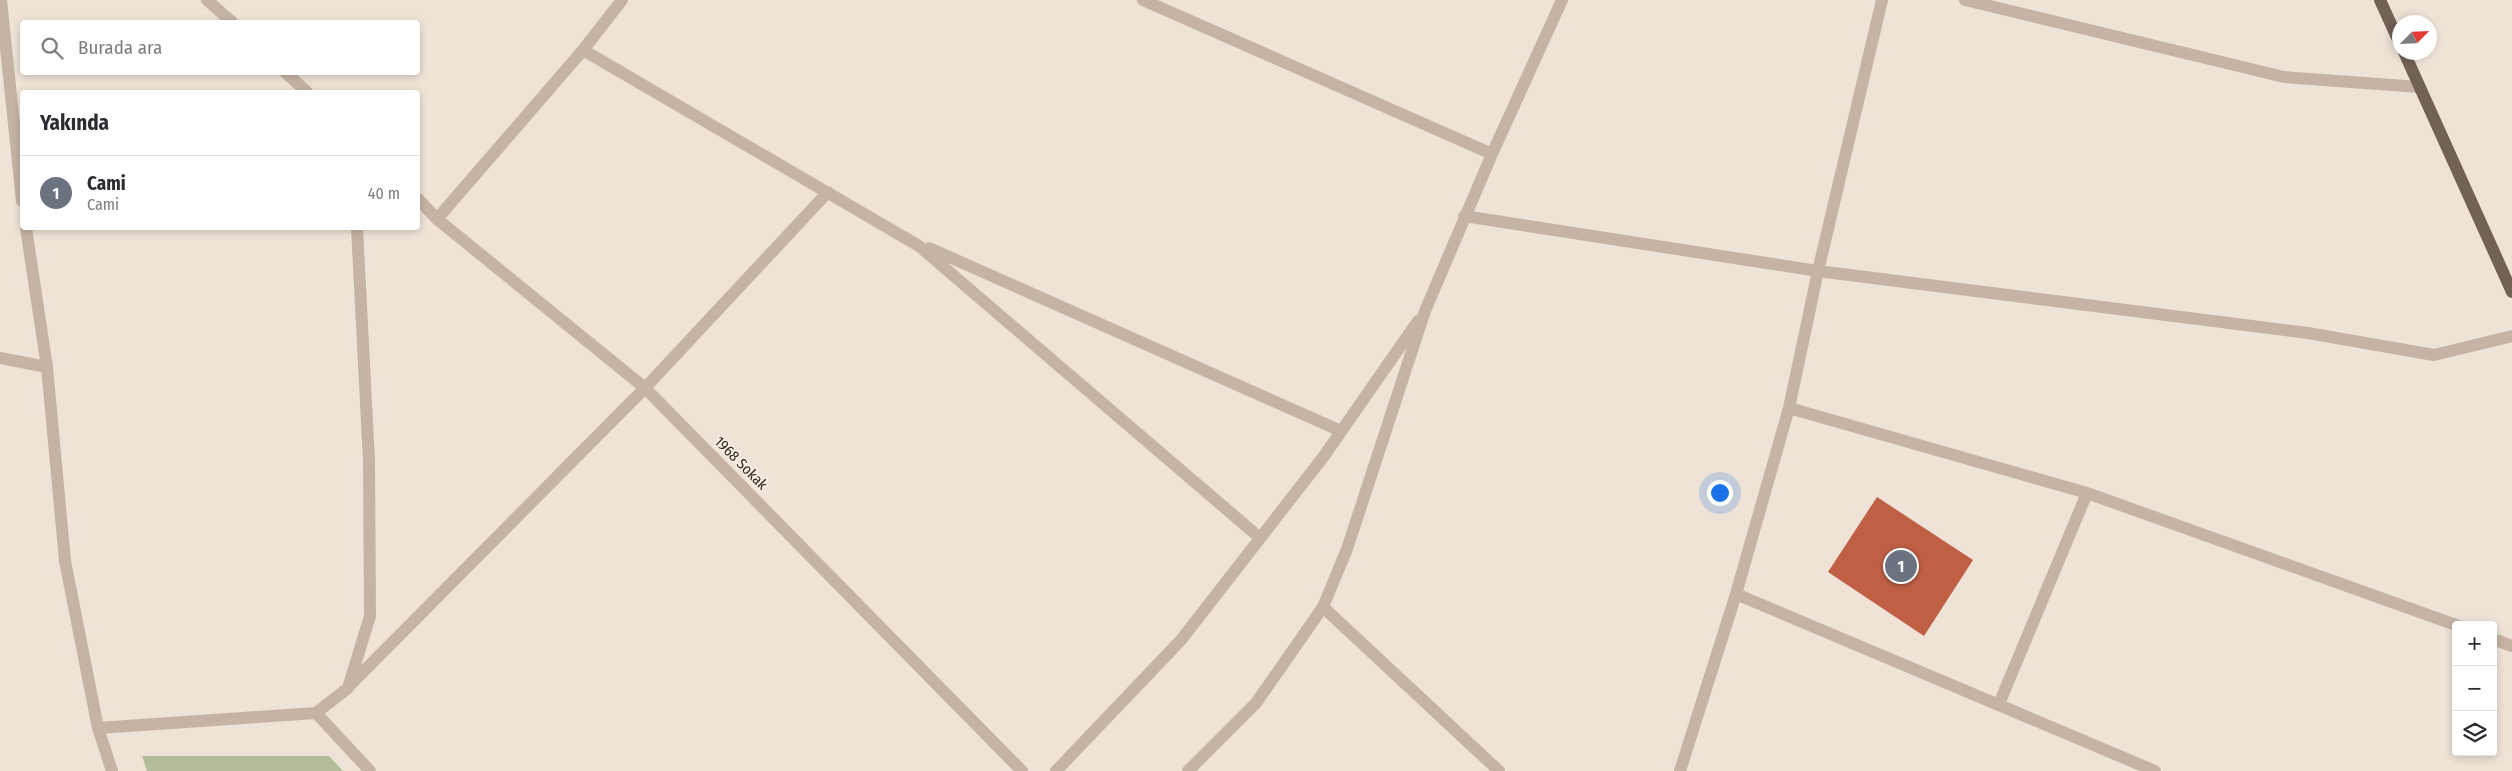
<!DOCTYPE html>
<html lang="tr">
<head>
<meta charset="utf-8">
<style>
  body { margin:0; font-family:"Fira Sans Condensed",sans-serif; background:#f2f2f3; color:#2b2b33 }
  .controls { position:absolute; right:15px; bottom:15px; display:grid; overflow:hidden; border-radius:5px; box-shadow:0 2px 8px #0003 }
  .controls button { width:45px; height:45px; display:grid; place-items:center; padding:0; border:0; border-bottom:1px solid #e1e1e2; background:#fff; color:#2b2b33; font:25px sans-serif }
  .compass { position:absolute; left:2392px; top:15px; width:45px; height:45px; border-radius:50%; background:#fff; box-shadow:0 2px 8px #0003; rotate:66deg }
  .you { position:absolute; left:1719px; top:492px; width:18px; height:18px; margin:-12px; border:4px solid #fff; border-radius:50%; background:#1a73e8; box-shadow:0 0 0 8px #1a73e833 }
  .badge { display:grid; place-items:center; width:32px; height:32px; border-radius:50%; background:#1e4e50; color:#fff; font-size:16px; font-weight:700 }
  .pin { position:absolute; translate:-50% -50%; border:2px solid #fff; box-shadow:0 1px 5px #0006 }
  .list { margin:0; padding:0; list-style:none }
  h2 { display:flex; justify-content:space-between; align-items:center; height:65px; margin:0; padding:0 20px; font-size:21px }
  h2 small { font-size:16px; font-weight:400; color:#7c7c81 }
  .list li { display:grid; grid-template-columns:32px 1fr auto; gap:15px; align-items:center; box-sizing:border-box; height:75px; padding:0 20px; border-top:1px solid #e1e1e2 }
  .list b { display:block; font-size:19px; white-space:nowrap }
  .list p { margin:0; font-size:16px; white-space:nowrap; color:#7c7c81 }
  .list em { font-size:16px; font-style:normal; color:#7c7c81 }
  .icon { flex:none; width:28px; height:28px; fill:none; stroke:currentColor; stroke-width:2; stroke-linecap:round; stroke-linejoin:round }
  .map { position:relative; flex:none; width:2512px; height:771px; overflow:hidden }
  .search { position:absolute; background:#fff; box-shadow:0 2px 8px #0003; left:20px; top:20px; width:400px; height:55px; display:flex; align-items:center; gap:12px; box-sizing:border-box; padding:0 18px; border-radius:5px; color:#7c7c81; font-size:19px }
  .panel { position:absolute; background:#fff; box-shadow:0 2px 8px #0003; left:20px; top:90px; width:400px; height:140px; border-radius:5px }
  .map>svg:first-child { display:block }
  .green { fill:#b1bd98 }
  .building { fill:#bf6045 }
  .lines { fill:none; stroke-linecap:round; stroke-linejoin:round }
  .minor { stroke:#c6b3a4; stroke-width:12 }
  .major { stroke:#736057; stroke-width:12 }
  .labels { text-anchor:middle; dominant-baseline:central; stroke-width:4; stroke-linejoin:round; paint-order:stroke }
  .street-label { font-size:15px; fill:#322925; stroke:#f7ede3 }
</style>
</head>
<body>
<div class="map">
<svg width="2512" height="771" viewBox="0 0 2512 771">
  <rect width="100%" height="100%" fill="#efe3d7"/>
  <path class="green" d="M 142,756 L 329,756 L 343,771 L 147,771 Z"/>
  <path class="building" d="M 1877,497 L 1973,560 L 1924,636 L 1828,572 Z"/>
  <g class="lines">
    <path class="minor" d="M 1,0 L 22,201
      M 207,0 L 232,22
      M 1143,0 L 1492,154
      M 1965,0 L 2284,77 L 2419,87
      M 583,50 L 919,246 L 1260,538
      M 285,72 L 307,92
      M 418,199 L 437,219 L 645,388 L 1022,771
      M 1464,216 L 1818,271 L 2308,333 L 2434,355 L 2512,336
      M 437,219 L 583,50 L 622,0
      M 26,228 L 47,367 L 65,561 L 98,728 L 112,771
      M 929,248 L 1341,431
      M 0,358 L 47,367
      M 1789,408 L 2087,493 L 2456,625
      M 1736,594 L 2155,771
      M 1323,607 L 1499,771
      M 2493,639 L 2512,646
      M 349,686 L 645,388 L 828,192
      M 1999,704 L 2087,493
      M 316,713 L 370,771
      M 98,728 L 316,713 L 348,688 L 370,616 L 369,461 L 357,228
      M 1056,771 L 1181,640 L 1324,456 L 1418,321
      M 1188,771 L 1256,703 L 1323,607 L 1347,549 L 1425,311 L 1492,154 L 1562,0
      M 1680,771 L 1736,594 L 1789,408 L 1818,271 L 1882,0"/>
    <path class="major" d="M 2380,0 L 2400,44
      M 2404,52 L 2512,292"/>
  </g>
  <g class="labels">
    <g class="street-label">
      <text transform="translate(741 463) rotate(45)">1968 Sokak</text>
    </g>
  </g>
</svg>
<div class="controls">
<button>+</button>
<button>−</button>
<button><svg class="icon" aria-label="layers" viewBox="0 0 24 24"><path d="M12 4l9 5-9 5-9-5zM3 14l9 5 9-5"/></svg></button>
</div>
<svg class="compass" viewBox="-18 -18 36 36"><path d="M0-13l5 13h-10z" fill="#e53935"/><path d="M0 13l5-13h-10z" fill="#7c7c81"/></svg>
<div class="you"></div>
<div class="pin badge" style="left:1901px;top:566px;background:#6b7280">1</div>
<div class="search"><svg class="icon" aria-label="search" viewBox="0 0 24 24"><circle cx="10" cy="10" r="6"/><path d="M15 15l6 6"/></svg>Burada ara</div>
<section class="panel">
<h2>Yakında<small></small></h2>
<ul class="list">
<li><span class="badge" style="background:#6b7280">1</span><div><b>Cami</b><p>Cami</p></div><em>40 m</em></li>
</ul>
</section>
</div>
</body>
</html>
